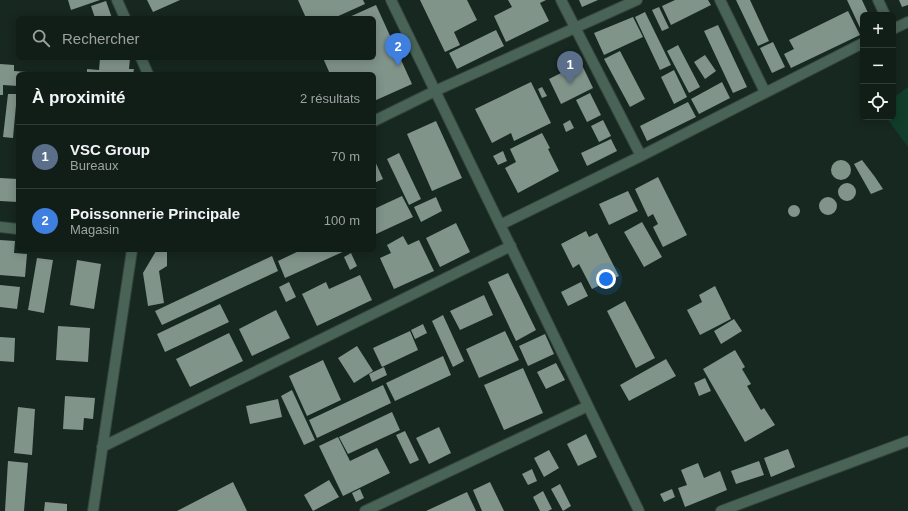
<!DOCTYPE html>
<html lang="fr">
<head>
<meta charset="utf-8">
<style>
  body { margin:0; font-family:Helvetica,sans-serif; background:#1e2b25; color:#f1f3f6 }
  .controls { position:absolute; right:12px; top:12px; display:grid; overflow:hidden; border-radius:6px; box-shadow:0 2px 10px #0003 }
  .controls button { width:36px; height:36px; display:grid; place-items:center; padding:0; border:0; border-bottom:1px solid #303c37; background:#111e18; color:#f1f3f6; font:20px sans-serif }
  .you { position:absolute; left:606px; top:279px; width:14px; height:14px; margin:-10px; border:3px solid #fff; border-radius:50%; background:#1a73e8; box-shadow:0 0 0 6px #1a73e833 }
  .badge { display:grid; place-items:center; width:26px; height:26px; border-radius:50%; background:#1a73e8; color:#fff; font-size:13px; font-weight:700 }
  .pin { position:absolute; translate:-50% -33px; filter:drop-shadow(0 1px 2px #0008) }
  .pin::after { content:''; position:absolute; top:21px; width:14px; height:12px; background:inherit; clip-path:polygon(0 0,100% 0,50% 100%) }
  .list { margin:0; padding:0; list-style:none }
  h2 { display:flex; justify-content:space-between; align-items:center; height:52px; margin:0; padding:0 16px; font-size:17px }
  h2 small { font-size:13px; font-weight:400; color:#9ca2a2 }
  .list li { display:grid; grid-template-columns:26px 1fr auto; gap:12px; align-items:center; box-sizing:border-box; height:64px; padding:0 16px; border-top:1px solid #303c37 }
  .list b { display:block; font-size:15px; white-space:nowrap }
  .list p { margin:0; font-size:13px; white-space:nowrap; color:#9ca2a2 }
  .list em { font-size:13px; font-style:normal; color:#9ca2a2 }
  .icon { flex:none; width:22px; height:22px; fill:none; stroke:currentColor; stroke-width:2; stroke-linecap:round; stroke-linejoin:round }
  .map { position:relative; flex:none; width:908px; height:511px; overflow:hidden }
  .search { position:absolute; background:#111e18; box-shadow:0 2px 10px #0003; left:16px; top:16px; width:360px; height:44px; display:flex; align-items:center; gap:10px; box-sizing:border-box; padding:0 14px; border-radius:6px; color:#9ca2a2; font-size:15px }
  .panel { position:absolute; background:#111e18; box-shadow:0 2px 10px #0003; left:16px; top:72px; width:360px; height:180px; border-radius:6px }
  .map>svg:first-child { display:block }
  .green { fill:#113d2b }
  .building { fill:#81948a }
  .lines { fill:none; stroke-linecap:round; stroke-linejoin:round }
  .minor-casing { stroke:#34443c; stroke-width:12 }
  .minor { stroke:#496356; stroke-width:10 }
</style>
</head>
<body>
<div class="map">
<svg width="908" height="511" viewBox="0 0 908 511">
  <rect width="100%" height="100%" fill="#172820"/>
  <path class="green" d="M 908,87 L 908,147 L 886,117 L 893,117 L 893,98 Z"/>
  <path class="building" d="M 68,0 L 100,0 L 71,10 Z
    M 147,0 L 180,0 L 153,12 Z
    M 298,0 L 363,0 L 365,4 L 334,18 L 306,18 Z
    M 420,0 L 467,0 L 477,20 L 454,32 L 460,45 L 445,52 Z
    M 508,0 L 546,0 L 540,3 L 549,21 L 506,42 L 494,16 L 512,7 Z
    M 579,0 L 598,0 L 582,7 Z
    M 675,0 L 708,0 L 711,5 L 671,25 L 662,6 Z
    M 736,0 L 750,0 L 769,41 L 758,46 Z
    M 847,0 L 862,0 L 869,15 L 863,15 L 863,30 L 861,30 Z
    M 899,0 L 908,0 L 908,5 L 902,7 Z
    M 106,1 L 112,18 L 95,18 L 91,6 Z
    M 376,5 L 412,84 L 374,101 L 374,74 L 330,74 L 323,58 L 374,58 L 374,18 L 347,18 Z
    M 659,7 L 669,28 L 662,31 L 652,10 Z
    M 848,11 L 860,35 L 791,68 L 784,54 L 794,49 L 789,40 Z
    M 645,12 L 671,65 L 660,70 L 635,17 Z
    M 633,17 L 643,37 L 604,55 L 594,33 Z
    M 718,25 L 747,87 L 733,93 L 704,31 Z
    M 496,30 L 504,46 L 457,69 L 449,53 Z
    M 773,42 L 785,67 L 772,73 L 760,48 Z
    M 678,45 L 700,87 L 689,93 L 667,51 Z
    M 620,51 L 645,99 L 630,107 L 604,59 Z
    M 705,55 L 716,71 L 705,79 L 694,62 Z
    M 100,58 L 130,58 L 129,69 L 134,69 L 133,74 L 87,74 L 87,69 L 99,70 Z
    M 581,63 L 593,88 L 561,104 L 549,79 Z
    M 0,64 L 14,65 L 14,71 L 26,72 L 26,74 L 18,74 L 18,86 L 3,85 L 3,95 L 0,95 Z
    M 674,70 L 687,97 L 674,104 L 661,77 Z
    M 531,82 L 551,123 L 514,141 L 511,133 L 492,143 L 475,109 Z
    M 722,82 L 730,98 L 699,114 L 691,99 Z
    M 542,87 L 547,96 L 542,98 L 538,89 Z
    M 590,93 L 601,115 L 587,122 L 576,100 Z
    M 8,94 L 17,94 L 13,138 L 3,137 Z
    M 688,102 L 696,117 L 647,141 L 640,126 Z
    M 570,120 L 574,128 L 566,132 L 563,124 Z
    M 603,120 L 611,136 L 599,142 L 591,126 Z
    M 436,121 L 462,178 L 432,191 L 407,134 Z
    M 542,133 L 550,148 L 548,149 L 559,171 L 518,193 L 505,168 L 516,162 L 510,149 Z
    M 611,139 L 617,151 L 587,166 L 581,153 Z
    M 503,151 L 507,161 L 498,165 L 493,156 Z
    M 399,153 L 421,199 L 409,205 L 387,159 Z
    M 374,159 L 383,179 L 374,183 Z
    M 862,160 L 875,177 L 883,189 L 871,194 L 854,164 Z
    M831 170a10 10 0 1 1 20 0a10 10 0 1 1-20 0Z
    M 658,177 L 687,235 L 663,247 L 653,227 L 658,224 L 653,214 L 648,217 L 635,189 Z
    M 0,178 L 18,179 L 18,202 L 0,201 Z
    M838 192a9 9 0 1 1 18 0a9 9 0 1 1-18 0Z
    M 628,191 L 638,211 L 609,225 L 599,204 Z
    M 402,196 L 413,217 L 374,235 L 374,209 Z
    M819 206a9 9 0 1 1 18 0a9 9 0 1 1-18 0Z
    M 436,197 L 442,211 L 421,222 L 414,207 Z
    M788 211a6 6 0 1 1 12 0a6 6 0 1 1-12 0Z
    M 642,222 L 662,257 L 644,267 L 624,232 Z
    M 456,223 L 470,252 L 440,267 L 426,238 Z
    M 586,231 L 589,237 L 597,233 L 619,276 L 592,289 L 579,264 L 573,268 L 561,244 Z
    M 403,236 L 408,245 L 419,240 L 434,271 L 394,289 L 380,258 L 391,253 L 387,245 Z
    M 0,240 L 15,241 L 14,253 L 27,254 L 25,277 L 0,275 Z
    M 301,250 L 347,250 L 285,278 L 278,261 Z
    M 156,251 L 167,251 L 167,266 L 159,271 L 164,303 L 148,306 L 143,273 Z
    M 351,253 L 357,266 L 350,270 L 344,257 Z
    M 272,256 L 278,271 L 162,325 L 155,311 Z
    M 37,258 L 53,260 L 44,313 L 28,310 Z
    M 77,260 L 101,264 L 94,309 L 70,305 Z
    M 508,273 L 536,330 L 516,341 L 488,282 Z
    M 360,275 L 372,300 L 317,326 L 302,294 L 326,282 L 329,289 Z
    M 289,282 L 296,297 L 286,302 L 279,287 Z
    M 581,282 L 588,296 L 568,306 L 561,292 Z
    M 0,285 L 20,287 L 17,309 L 0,307 Z
    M 715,286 L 731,319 L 700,335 L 687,310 L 702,302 L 699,295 Z
    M 484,295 L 493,315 L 460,330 L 450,311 Z
    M 625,301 L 655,358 L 636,368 L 607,311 Z
    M 220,304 L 229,322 L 165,352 L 157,334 Z
    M 276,310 L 290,338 L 252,356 L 239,329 Z
    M 443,315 L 464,361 L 453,367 L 432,321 Z
    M 734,319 L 742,331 L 721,344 L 714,331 Z
    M 423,324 L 427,333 L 415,339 L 411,330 Z
    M 58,326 L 90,328 L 88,362 L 56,360 Z
    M 410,331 L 418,350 L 382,367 L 373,348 Z
    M 505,331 L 519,360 L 479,378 L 466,349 Z
    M 229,333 L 243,361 L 190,387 L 176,359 Z
    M 545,334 L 554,354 L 528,366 L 519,346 Z
    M 0,337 L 15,338 L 14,362 L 0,361 Z
    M 357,346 L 373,371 L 354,383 L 338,358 Z
    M 735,350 L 745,367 L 742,369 L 751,384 L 747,386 L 761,410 L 764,408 L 775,425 L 745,442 L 703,369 Z
    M 443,356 L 451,375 L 395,401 L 386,383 Z
    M 666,359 L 676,376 L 629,401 L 620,385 Z
    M 323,360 L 341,400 L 307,416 L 289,376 Z
    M 556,363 L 565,380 L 546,389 L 537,372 Z
    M 384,367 L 387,375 L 372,382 L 369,374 Z
    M 523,368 L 543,413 L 504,430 L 484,385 Z
    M 705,378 L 711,391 L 699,396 L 694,383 Z
    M 383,385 L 391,403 L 317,438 L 309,420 Z
    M 292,390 L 315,440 L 304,445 L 281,396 Z
    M 65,396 L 95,398 L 93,419 L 84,418 L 83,430 L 63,429 Z
    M 278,399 L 282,417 L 250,424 L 246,406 Z
    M 18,407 L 35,409 L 32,455 L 14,453 Z
    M 392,412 L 400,430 L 348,454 L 339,437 Z
    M 439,427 L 451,453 L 429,464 L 416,438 Z
    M 405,431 L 419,460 L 410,464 L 396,435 Z
    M 586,434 L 597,457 L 578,466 L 567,444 Z
    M 338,437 L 350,461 L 377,448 L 390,473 L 343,496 L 319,446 Z
    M 788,449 L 795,467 L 771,477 L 764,458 Z
    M 549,450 L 559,468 L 544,477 L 534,458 Z
    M 8,461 L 28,463 L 24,511 L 5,511 Z
    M 759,461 L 764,475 L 736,484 L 731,471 Z
    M 698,463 L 704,478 L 720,471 L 727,490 L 685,507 L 678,488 L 687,485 L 681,470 Z
    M 532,469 L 537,481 L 528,485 L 522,474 Z
    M 329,480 L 339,497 L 313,511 L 304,495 Z
    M 233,482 L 247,511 L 177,511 Z
    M 490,482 L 504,511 L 482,511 L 473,490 Z
    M 560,484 L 571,506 L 563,511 L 551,489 Z
    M 360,489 L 364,498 L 356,502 L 352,493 Z
    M 672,489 L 675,497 L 664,502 L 660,494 Z
    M 543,491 L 552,509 L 548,511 L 540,511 L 533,497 Z
    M 467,492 L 476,511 L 426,511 Z
    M 45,502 L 67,504 L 67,511 L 44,511 Z"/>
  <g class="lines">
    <g class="minor-casing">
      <path id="minor" d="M 117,0 L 125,18
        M 391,0 L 639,511
        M 561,0 L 641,156
        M 720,0 L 765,92
        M 878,0 L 885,15
        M 893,29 L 908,22
        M 141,58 L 148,74
        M 374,121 L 435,91 L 637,0
        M 500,225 L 641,156 L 863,43
        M 0,227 L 18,229
        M 102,447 L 511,246
        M 93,511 L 132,250
        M 365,511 L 588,406
        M 721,511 L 908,441"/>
    </g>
    <use href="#minor" class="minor"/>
  </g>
</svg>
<div class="controls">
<button>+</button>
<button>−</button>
<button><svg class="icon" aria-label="locate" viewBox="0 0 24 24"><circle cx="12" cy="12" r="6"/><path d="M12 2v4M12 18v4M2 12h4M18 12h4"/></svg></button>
</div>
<div class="you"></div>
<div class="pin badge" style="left:570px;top:84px;background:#5c6f8a">1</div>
<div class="pin badge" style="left:398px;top:66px;background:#3f7fe0">2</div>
<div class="search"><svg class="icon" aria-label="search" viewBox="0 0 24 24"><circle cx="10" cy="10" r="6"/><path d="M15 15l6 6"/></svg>Rechercher</div>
<section class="panel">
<h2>À proximité<small>2 résultats</small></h2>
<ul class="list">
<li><span class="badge" style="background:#5c6f8a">1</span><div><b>VSC Group</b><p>Bureaux</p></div><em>70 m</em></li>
<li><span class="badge" style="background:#3f7fe0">2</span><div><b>Poissonnerie Principale</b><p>Magasin</p></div><em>100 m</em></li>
</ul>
</section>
</div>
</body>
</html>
